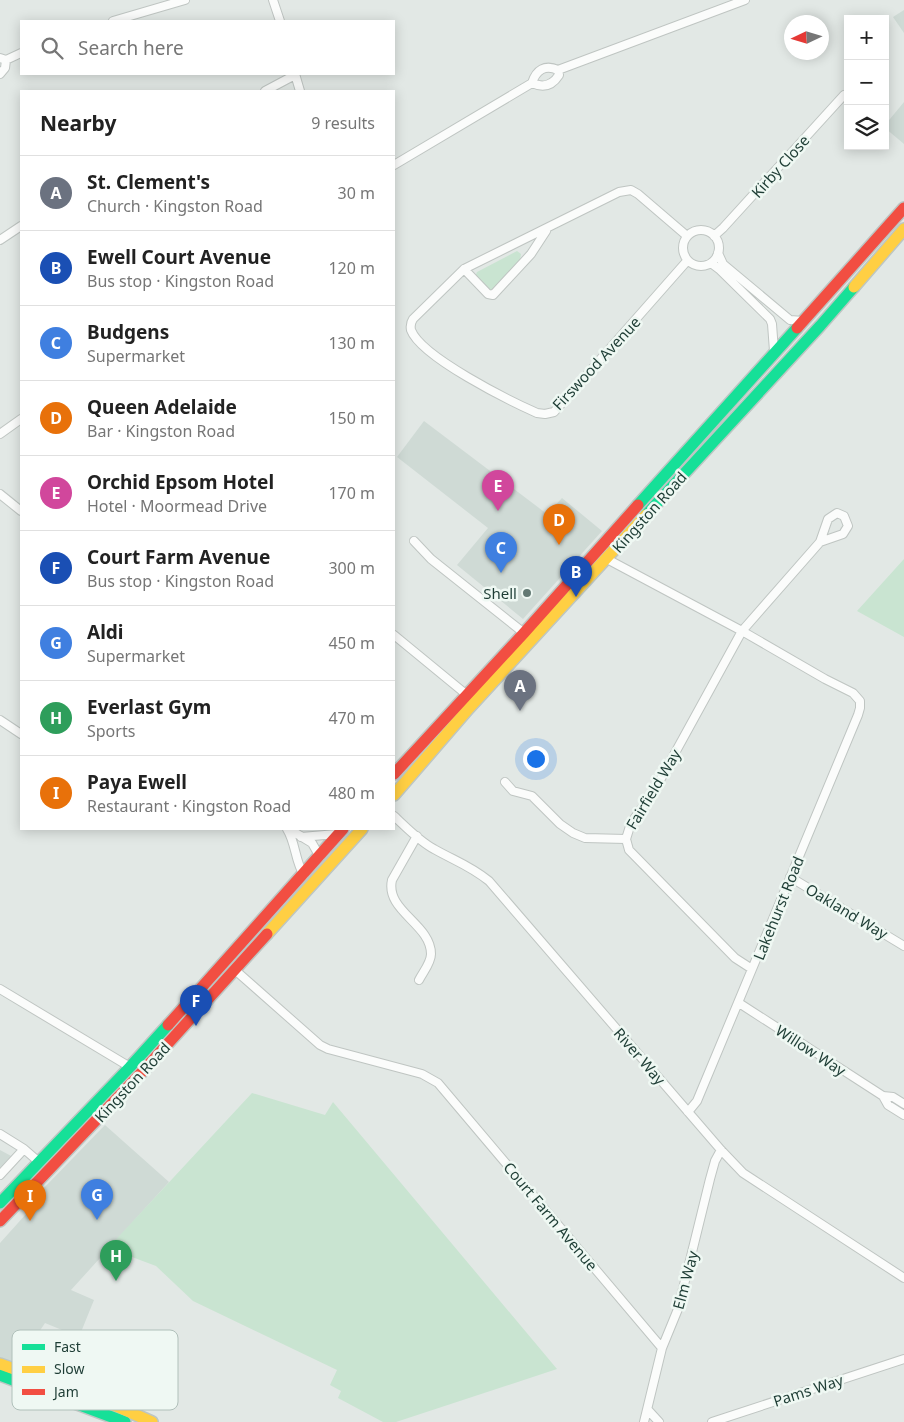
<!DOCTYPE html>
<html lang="en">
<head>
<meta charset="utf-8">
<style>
  body { margin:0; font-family:"Noto Sans",sans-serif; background:#f2f2f2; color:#222 }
  .controls { position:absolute; right:15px; top:15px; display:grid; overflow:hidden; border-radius:0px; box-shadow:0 2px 12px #0003 }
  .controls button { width:45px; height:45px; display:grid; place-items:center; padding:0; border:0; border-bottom:1px solid #e0e0e0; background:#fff; color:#222; font:25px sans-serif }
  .compass { position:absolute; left:784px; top:15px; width:45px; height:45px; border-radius:50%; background:#fff; box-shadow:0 2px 12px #0003; rotate:266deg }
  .you { position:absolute; left:535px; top:758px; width:18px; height:18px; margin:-12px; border:4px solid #fff; border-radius:50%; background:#1a73e8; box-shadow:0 0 0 8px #1a73e833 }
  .badge { display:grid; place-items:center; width:32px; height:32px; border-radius:50%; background:#637973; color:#fff; font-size:16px; font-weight:700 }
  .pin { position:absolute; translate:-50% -41px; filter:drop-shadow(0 1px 2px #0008) }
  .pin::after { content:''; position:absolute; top:26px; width:18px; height:15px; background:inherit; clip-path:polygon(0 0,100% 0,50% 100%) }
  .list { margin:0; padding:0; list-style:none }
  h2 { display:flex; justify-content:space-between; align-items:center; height:65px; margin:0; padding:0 20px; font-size:21px }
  h2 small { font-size:16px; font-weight:400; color:#767676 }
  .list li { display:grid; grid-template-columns:32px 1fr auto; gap:15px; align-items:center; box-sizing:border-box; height:75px; padding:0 20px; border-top:1px solid #e0e0e0 }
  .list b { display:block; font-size:19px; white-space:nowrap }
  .list p { margin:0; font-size:16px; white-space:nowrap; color:#767676 }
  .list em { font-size:16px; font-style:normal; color:#767676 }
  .icon { flex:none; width:28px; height:28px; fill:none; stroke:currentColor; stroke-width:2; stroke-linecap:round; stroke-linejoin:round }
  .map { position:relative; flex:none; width:904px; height:1422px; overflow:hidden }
  .search { position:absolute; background:#fff; box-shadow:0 2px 12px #0003; left:20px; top:20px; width:375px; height:55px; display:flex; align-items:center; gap:12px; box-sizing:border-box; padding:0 18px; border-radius:0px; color:#767676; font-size:19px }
  .panel { position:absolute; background:#fff; box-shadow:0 2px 12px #0003; left:20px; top:90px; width:375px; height:740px; border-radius:0px }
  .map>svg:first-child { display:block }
  .built { fill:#cfdad5 }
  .green { fill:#c9e4d1 }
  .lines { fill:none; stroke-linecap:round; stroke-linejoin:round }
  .street-casing { stroke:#bfc5c2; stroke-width:10 }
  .fast-casing { stroke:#bdc6c3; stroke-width:14 }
  .slow-casing { stroke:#bdc6c3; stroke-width:14 }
  .jam-casing { stroke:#bdc6c3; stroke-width:14 }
  .street { stroke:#fbfcfb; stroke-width:8 }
  .fast { stroke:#16e098; stroke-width:11 }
  .slow { stroke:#ffcf43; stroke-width:11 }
  .jam { stroke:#f24e42; stroke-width:11 }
  .poi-dot { fill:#637973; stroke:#eff8f3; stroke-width:2 }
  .labels { text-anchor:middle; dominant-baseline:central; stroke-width:5; stroke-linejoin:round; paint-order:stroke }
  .street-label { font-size:15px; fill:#1e3d35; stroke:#eff8f3 }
  .poi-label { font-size:15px; fill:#1e3d35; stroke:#eff8f3; text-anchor:end }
  .key { fill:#eff8f3; stroke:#b0c0ba; stroke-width:1 }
  .key-label { font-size:14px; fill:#1e3d35 }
</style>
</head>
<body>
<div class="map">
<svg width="904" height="1422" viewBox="0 0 904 1422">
  <rect width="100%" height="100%" fill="#e2e8e5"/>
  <path class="built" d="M 904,10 L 904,33 L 893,17 Z
    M 904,102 L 904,144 L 885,128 L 885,125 Z
    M 424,421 L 547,514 L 562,498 L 602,531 L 523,619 L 457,565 L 488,528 L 397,457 Z
    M 105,1125 L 169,1182 L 71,1290 L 94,1300 L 79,1337 L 45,1323 L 33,1341 L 22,1366 L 0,1357 L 0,1243 L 44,1194 L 41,1191 Z
    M 0,1150 L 13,1157 L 0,1171 Z"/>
  <path class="green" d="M 517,251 L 521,254 L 520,260 L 492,291 L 490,291 L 475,277 L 477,272 Z
    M 904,559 L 904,637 L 857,611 Z
    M 252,1093 L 325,1115 L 333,1102 L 557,1369 L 396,1422 L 383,1422 L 338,1398 L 341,1391 L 330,1385 L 337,1370 L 193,1301 L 156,1266 L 108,1248 Z"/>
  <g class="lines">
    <g class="street-casing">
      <path id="street" d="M 273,0 L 280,21
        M 113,21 L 185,0
        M 0,58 L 6,60 L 21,53
        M 0,74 L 5,68 L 6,60
        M 295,74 L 300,91
        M 532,83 C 543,88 552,86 559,75 L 558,70
        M 265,91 L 295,75
        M 394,165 L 532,83 C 536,70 545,64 558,70 L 745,0
        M683 248a18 18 0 1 1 36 0a18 18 0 1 1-36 0Z
        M 687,236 L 638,194 L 631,190 L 619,192 L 464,269 L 413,319 C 411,322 410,325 411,330 C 421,357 510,401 537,413 L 545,414 L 554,412 L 687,261
        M 714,236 L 723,228 L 844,95
        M 0,240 L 21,226
        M 718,253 L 723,264 L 790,320 L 803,321
        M 711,263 L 719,269 L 770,319 L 772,324 L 774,351
        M 464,269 L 488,294 L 493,295 L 531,254 L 546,231
        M 0,434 L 21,419
        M 0,494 L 21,511
        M 414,541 L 431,559 L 524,633
        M 607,559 L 742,631 L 825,679 L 853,693 L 860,701 L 860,708 L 858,715 L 697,1101 L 688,1112
        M 394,635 L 467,695
        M 0,720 L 21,734
        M 505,782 L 513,791 L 532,796 L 560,824 L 573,833 L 585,838 L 626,839
        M 394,816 C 406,827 419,841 434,849 C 455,861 469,865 489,881 L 721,1150 L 743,1173 L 904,1278
        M 287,829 C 296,843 295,862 304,875
        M 289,829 L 312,843 L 320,857
        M 417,836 L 392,880 C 385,911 431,924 431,954 C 431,963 423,972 419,980
        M 301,837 L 337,834
        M 790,877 L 904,946
        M 752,969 L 735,958 L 629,850 L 626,839 L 631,823 L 653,793 L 742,631 L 820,542 L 828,519 L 837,513 L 844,516 L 848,526 L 843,534 L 820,542
        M 235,970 L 320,1045 L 328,1049 L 422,1074 L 438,1083 L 662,1348
        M 0,989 L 130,1067
        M 739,1003 L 883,1096 L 893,1097 L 904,1104
        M 883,1096 L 888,1105 L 904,1115
        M 0,1134 L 24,1149 L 39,1162
        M 0,1175 L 24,1149
        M 648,1410 L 659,1422
        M 644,1422 L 662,1348 L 678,1309 L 710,1179 L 715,1161 L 721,1150
        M 712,1422 L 904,1359"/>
    </g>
    <g class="fast-casing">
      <path id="fast" d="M 638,505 L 797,328
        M 646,515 L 820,326 L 854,287
        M 0,1203 L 130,1067 L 168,1025
        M 0,1375 L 125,1422"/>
    </g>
    <g class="slow-casing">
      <path id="slow" d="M 854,287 L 904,229
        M 394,795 L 469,708 L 646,515
        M 267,934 L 362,829
        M 0,1364 L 116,1406 L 152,1422"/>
    </g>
    <g class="jam-casing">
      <path id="jam" d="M 797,328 L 904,208
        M 394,774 L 524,633 L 638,505
        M 168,1025 L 343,829
        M 0,1221 L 144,1070 L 267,934"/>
    </g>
    <use href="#street" class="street"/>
    <use href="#fast" class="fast"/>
    <use href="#slow" class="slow"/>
    <use href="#jam" class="jam"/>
  </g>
  <circle class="poi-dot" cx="527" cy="593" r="5"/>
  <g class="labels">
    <g class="street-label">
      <text transform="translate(780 166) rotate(-48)">Kirby Close</text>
      <text transform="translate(596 363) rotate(-47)">Firswood Avenue</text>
      <text transform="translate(649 512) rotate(-48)">Kingston Road</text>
      <text transform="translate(653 789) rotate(-59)">Fairfield Way</text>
      <text transform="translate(778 908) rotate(-68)">Lakehurst Road</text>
      <text transform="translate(847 911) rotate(31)">Oakland Way</text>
      <text transform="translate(811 1050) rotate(33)">Willow Way</text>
      <text transform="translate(640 1056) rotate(49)">River Way</text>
      <text transform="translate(132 1082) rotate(-47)">Kingston Road</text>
      <text transform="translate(551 1216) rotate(50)">Court Farm Avenue</text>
      <text transform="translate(685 1280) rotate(-75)">Elm Way</text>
      <text transform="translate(808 1390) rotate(-18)">Pams Way</text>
    </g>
    <g class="poi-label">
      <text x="517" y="593">Shell</text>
    </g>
  </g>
  <rect x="12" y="1330" width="166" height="80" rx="8" class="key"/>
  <rect x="22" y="1344" width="23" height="6" fill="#16e098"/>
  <rect x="22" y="1366" width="23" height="7" fill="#ffcf43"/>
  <rect x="22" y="1389" width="23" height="6" fill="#f24e42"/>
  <g class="key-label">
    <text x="54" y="1352">Fast</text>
    <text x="54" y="1374">Slow</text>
    <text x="54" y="1397">Jam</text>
  </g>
</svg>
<div class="controls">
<button>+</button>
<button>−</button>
<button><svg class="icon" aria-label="layers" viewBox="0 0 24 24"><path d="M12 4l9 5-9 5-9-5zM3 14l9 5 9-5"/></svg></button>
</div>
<svg class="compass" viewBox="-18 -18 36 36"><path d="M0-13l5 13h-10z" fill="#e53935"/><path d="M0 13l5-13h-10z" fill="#767676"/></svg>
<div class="you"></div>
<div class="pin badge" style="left:520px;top:711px;background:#6b7280">A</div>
<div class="pin badge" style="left:576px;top:597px;background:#1a4fb4">B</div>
<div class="pin badge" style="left:501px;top:573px;background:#3f7fe0">C</div>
<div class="pin badge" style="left:559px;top:545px;background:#e8710a">D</div>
<div class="pin badge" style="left:498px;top:511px;background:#d1479c">E</div>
<div class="pin badge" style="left:196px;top:1026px;background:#1a4fb4">F</div>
<div class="pin badge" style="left:97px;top:1220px;background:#3f7fe0">G</div>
<div class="pin badge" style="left:116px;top:1281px;background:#2e9e5b">H</div>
<div class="pin badge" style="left:30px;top:1221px;background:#e8710a">I</div>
<div class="search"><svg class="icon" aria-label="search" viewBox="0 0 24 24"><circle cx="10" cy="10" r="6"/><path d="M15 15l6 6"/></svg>Search here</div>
<section class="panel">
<h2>Nearby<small>9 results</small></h2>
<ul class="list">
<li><span class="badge" style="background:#6b7280">A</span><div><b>St. Clement's</b><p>Church · Kingston Road</p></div><em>30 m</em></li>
<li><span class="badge" style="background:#1a4fb4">B</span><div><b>Ewell Court Avenue</b><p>Bus stop · Kingston Road</p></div><em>120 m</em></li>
<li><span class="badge" style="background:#3f7fe0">C</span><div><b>Budgens</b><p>Supermarket</p></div><em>130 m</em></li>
<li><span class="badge" style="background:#e8710a">D</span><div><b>Queen Adelaide</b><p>Bar · Kingston Road</p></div><em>150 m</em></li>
<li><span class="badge" style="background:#d1479c">E</span><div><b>Orchid Epsom Hotel</b><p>Hotel · Moormead Drive</p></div><em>170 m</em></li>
<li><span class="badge" style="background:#1a4fb4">F</span><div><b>Court Farm Avenue</b><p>Bus stop · Kingston Road</p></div><em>300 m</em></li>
<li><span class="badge" style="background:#3f7fe0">G</span><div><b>Aldi</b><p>Supermarket</p></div><em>450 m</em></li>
<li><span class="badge" style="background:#2e9e5b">H</span><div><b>Everlast Gym</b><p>Sports</p></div><em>470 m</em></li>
<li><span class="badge" style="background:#e8710a">I</span><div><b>Paya Ewell</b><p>Restaurant · Kingston Road</p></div><em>480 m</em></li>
</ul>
</section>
</div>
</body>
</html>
